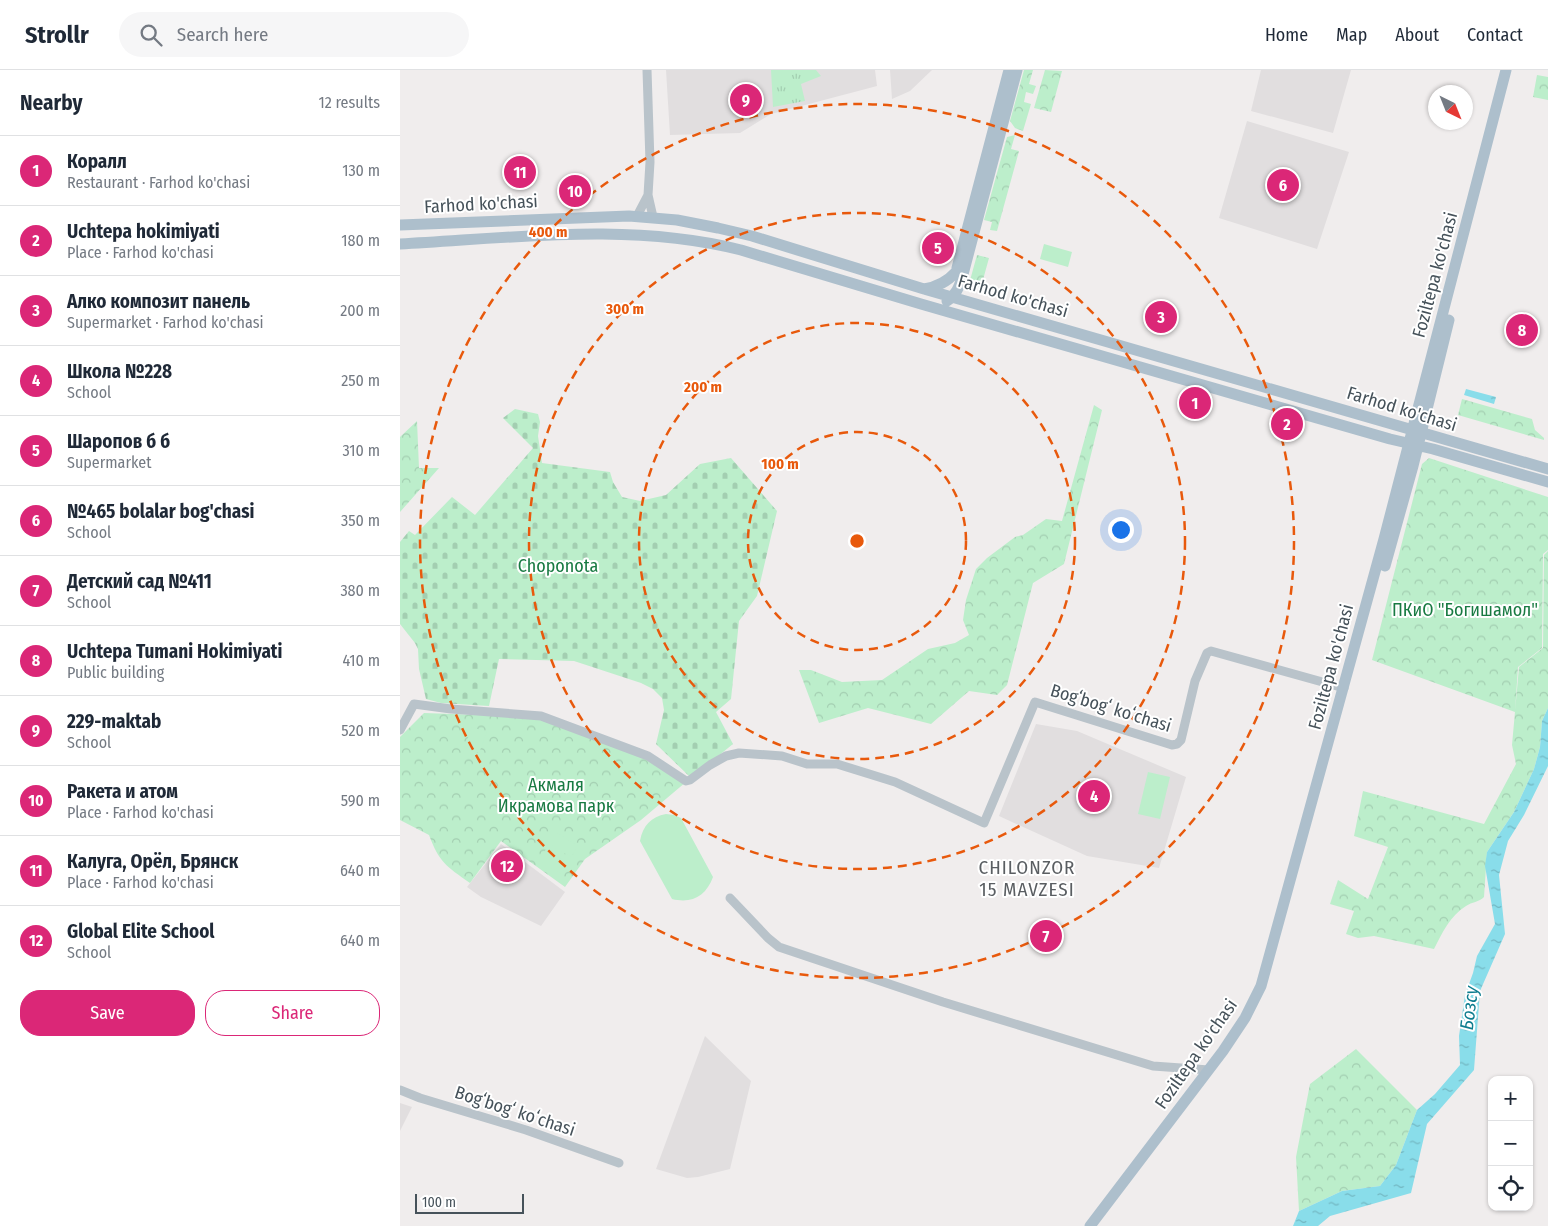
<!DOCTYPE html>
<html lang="en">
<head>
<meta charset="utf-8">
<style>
  body { margin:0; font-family:"Fira Sans Condensed",sans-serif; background:#f6f6f7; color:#1f2937 }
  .controls { position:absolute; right:15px; bottom:15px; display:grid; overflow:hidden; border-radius:10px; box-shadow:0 1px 4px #0004 }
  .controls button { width:45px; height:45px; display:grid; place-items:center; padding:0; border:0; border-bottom:1px solid #e0e1e3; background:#fff; color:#1f2937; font:25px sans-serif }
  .compass { position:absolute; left:1028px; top:15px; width:45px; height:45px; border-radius:50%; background:#fff; box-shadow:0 1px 4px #0004; rotate:137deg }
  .scale { position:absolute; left:15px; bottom:12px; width:109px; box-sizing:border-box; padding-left:5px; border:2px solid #46525a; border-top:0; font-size:14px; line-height:18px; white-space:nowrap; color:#46525a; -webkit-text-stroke:4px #fff; paint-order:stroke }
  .you { position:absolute; left:720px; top:459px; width:18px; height:18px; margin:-12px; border:4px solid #fff; border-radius:50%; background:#1a73e8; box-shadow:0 0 0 8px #1a73e833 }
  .badge { display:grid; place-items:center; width:32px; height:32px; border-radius:50%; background:#db2777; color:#fff; font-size:16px; font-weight:700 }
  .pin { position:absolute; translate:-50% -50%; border:2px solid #fff; box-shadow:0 1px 5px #0006 }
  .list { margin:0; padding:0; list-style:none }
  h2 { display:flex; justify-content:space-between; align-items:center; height:65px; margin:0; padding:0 20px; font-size:21px }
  h2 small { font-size:16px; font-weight:400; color:#747a83 }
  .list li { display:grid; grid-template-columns:32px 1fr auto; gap:15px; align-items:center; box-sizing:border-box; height:70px; padding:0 20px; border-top:1px solid #e0e1e3 }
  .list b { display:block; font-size:19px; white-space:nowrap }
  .list p { margin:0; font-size:16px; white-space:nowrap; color:#747a83 }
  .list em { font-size:16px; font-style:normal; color:#747a83 }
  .actions { display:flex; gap:10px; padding:15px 20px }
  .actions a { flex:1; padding:11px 0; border:1px solid #db2777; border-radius:20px; text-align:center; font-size:18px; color:#db2777 }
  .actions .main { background:#db2777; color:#fff }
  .icon { flex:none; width:28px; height:28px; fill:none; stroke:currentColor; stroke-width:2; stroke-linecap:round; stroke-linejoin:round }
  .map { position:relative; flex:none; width:1148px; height:1156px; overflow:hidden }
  header { display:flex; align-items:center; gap:30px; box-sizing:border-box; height:70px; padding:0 25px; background:#fff; border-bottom:1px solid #e0e1e3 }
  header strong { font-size:24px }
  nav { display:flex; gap:28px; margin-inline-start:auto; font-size:18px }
  .search { width:350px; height:45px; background:#f6f6f7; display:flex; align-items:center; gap:12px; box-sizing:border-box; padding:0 18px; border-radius:28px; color:#747a83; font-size:19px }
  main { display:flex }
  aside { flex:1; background:#fff }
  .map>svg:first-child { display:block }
  .education { fill:#e1dedf }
  .grass { fill:url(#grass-tufts) }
  .forest { fill:url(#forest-crowns) }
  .cemetery { fill:url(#cemetery-stones) }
  .pitch { fill:#bceecb }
  .water { fill:url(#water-ripples) }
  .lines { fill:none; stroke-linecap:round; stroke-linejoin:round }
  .minor { stroke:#b9c3ca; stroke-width:9 }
  .major { stroke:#adbfcc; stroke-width:11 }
  .ring { fill:none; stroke:#e8590c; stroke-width:2.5; stroke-dasharray:9 6 }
  .labels { text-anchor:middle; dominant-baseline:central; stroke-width:4; stroke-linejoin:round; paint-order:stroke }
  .street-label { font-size:18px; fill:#46525a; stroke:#fff }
  .park-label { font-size:18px; fill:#187a42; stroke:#fff }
  .neighbourhood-label { font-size:19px; letter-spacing:1px; fill:#5a5e62; stroke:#fff }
  .water-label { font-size:19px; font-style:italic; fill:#0e7d8f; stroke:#fff }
  .centre { fill:#e8590c; stroke:#fff; stroke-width:2.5 }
  .ring-label { font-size:15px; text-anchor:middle; font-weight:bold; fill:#e8590c; stroke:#fff; stroke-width:4; stroke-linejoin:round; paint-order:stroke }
</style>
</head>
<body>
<header>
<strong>Strollr</strong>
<div class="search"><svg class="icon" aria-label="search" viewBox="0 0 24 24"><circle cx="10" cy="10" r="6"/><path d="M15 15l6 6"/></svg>Search here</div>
<nav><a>Home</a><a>Map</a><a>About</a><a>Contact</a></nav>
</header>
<main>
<aside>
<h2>Nearby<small>12 results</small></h2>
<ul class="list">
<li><span class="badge">1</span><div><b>Коралл</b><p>Restaurant · Farhod ko'chasi</p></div><em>130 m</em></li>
<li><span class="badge">2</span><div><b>Uchtepa hokimiyati</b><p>Place · Farhod ko'chasi</p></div><em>180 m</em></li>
<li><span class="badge">3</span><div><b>Алко композит панель</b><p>Supermarket · Farhod ko'chasi</p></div><em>200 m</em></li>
<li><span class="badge">4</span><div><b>Школа №228</b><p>School</p></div><em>250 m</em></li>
<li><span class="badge">5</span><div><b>Шаропов б б</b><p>Supermarket</p></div><em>310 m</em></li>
<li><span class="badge">6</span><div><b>№465 bolalar bog'chasi</b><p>School</p></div><em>350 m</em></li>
<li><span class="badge">7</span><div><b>Детский сад №411</b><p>School</p></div><em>380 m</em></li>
<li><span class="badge">8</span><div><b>Uchtepa Tumani Hokimiyati</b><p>Public building</p></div><em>410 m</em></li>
<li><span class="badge">9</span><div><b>229-maktab</b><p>School</p></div><em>520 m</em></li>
<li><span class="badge">10</span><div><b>Ракета и атом</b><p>Place · Farhod ko'chasi</p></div><em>590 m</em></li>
<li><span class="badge">11</span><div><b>Калуга, Орёл, Брянск</b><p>Place · Farhod ko'chasi</p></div><em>640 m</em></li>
<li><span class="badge">12</span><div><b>Global Elite School</b><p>School</p></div><em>640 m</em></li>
</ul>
<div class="actions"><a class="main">Save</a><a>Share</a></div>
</aside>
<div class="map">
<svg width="1148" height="1156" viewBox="0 0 1148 1156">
  <defs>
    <pattern id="grass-tufts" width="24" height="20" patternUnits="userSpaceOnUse" patternTransform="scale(1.25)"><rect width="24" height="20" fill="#bceecb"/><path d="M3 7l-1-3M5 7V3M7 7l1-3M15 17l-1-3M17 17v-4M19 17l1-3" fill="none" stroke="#a3ceb1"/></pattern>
    <pattern id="forest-crowns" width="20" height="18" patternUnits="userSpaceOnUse" patternTransform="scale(1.25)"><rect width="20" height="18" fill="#bceecb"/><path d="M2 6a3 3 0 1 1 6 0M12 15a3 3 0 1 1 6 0" fill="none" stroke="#a3ceb1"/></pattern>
    <pattern id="cemetery-stones" width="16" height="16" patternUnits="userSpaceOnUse" patternTransform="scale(1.25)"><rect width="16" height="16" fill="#bceecb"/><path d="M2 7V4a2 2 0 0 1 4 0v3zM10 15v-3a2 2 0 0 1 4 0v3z" fill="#a3ceb1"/></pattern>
    <pattern id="water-ripples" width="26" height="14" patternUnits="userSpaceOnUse" patternTransform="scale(1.25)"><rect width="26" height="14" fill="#89ddea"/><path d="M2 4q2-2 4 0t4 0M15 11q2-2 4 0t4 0" fill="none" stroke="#72b6c1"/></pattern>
  </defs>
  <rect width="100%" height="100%" fill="#f0eded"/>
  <path class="education" d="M 266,0 L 475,0 L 477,16 L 371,44 L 340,63 L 270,65 Z
    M 490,0 L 532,0 L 510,21 L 492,29 Z
    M 861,0 L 951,0 L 933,63 L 851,41 Z
    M 847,51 L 949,82 L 917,179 L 819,148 Z
    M 636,654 L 677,661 L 786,707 L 759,798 L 687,786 L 599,746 Z
    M 101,774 L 165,822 L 141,856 L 81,827 L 67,817 Z
    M 305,966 L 351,1011 L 330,1099 L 298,1107 L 287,1108 L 256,1099 Z
    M 0,1033 L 12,1037 L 0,1061 Z"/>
  <path class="grass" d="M 371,0 L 416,0 L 421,6 L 401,14 L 405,31 L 373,37 Z"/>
  <path class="forest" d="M 624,0 L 633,0 L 629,14 L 636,16 L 633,24 L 626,22 L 624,32 L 631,34 L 623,61 L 615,58 L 610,51 Z
    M 645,0 L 662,1 L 651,42 L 634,38 Z
    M 1137,5 L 1148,7 L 1148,30 L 1133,27 Z
    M 615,65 L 611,79 L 619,81 L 597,161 L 590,160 L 592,152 L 584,150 L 607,67 Z
    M 577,185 L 589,188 L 581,217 L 569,214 Z
    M 1062,329 L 1132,349 L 1135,360 L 1144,368 L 1144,370 L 1058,345 Z
    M 694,335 L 702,340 L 664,494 L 633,513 L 607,615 L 597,625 L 569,621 L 531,654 L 468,638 L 419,653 L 399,600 L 411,600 L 442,612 L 482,610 L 528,579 L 555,573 L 569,565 L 563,550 L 566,530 L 576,499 L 587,488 L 615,467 L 623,465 L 646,449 L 662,451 Z
    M 17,351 L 19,398 L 39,398 L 0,442 L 0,367 Z
    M 1029,388 L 1148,427 L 1148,480 L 1143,484 L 1142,578 L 1118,597 L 1115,642 L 972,590 L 1022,394 Z
    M 1148,481 L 1148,638 L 1142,651 L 1140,677 L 1134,699 L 1114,742 L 1087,782 L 1084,827 C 1079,832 1072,832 1066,836 C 1050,846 1042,863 1034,879 L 974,866 L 958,868 L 946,864 L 954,841 L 930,834 L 938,810 L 968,829 L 988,777 L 954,766 L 963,721 L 1084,754 L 1116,694 L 1112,675 L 1119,597 L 1143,578 L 1144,485 Z
    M 24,643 L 138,647 L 248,682 L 286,712 L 241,750 L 185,789 L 165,817 L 101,771 L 70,813 C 46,796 39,792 29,765 L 0,750 L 0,667 Z
    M 956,979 L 1017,1040 L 996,1095 L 980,1116 L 942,1121 L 899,1141 L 896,1087 L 910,1014 Z"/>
  <path class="cemetery" d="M 115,339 L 138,344 L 140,352 L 138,366 L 142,393 L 210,402 L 213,412 L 222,427 L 240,431 L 266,425 L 300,394 L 331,388 L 377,441 L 357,526 L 339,551 L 331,629 L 316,642 L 333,674 L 291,708 L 256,674 L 264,640 L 262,628 L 253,619 L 241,613 L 174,591 L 99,589 L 89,636 L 41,633 L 26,629 L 19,599 L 18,579 L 15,573 L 0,554 L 0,472 L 9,461 L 15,465 L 52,427 L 75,445 L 133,378 L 103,348 Z"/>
  <path class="pitch" d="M 644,174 L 672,182 L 668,197 L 640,189 Z
    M 72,657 L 87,662 L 79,683 L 64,678 Z
    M 748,702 L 770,707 L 760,749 L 738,744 Z
    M 266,744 L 274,745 L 281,748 L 313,807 C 306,826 292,834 272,829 L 240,771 C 243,755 251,747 266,744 Z
    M 156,762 L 178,776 L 171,787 L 149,774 Z
    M 146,779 L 168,793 L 161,804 L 139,791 Z"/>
  <path class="water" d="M 1066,319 L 1096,327 L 1094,334 L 1064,325 Z
    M 1148,638 L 1148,696 L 1124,745 L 1108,771 L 1099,805 L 1105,864 L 1080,921 L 1074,1000 L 1027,1054 L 1011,1123 L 930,1146 L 918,1156 L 893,1156 L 899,1141 L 942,1121 L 980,1116 L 996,1095 L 1017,1040 L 1035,1024 L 1060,995 L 1059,966 L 1065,925 L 1073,903 L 1077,886 L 1095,854 L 1085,796 L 1087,782 L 1114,742 L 1134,699 L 1140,677 L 1142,651 Z"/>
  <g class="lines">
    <path class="minor" d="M 247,0 L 250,92 L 248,125 L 253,147
      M 237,146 L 248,125
      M 0,660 L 14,634 L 51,639 L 141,646 L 248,686 L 286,711 L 290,710 L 310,695 L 326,686 L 339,683 L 382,686 L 407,694 L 437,694 L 495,712 L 584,753 L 635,632 L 772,675 L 777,674 L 781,670 L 795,611 L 807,583 L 811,581 L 944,618
      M 330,828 L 368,868 L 379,877 L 543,932 L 753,996 L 809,1000
      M 0,1020 L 20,1028 L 126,1060 L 219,1093"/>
    <path class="major" d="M 0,155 L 229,146 L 277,150 L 318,158 L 352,166 L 524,219 L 1148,399
      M 0,174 C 113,168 230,152 341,180 L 521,234 L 990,369 L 1033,379 L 1148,412
      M 557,198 L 609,0
      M 524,219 C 537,217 547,212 556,202
      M 547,231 C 556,225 559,217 562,208 L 617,0
      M 985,496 L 1013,396 L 1049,250
      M 690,1156 L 823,981 L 845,948 L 861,916 L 984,469 L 1106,0"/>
  </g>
  <g class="ring">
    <circle cx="457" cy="471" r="109"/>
    <circle cx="457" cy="471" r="218"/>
    <circle cx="457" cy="471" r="328"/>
    <circle cx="457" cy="471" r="437"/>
  </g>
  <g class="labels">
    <g class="street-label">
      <text transform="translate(81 134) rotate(-3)">Farhod ko'chasi</text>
      <text transform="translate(1035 205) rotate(-75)">Foziltepa ko'chasi</text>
      <text transform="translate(613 226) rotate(16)">Farhod ko'chasi</text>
      <text transform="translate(1002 339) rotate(17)">Farhod ko'chasi</text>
      <text transform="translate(931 597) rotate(-75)">Foziltepa ko'chasi</text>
      <text transform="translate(711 638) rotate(17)">Bogʻbogʻ koʻchasi</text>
      <text transform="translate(796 984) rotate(-55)">Foziltepa ko'chasi</text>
      <text transform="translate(115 1041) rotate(18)">Bogʻbogʻ koʻchasi</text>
    </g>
    <g class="park-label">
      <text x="158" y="496">Choponota</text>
      <text x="1065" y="540">ПКиО "Богишамол"</text>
      <text x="156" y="715">Акмаля<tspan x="156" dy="21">Икрамова парк</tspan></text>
    </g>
    <g class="neighbourhood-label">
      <text x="627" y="797">CHILONZOR<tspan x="627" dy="22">15 MAVZESI</tspan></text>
    </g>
    <g class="water-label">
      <text transform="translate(1069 938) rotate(-83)">Бозсу</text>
    </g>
  </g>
  <circle cx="457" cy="471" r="8" class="centre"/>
  <g class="ring-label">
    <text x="148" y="167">400 m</text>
    <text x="225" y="244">300 m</text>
    <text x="303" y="322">200 m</text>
    <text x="380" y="399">100 m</text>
  </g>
</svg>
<div class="controls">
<button>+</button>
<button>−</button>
<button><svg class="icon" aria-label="locate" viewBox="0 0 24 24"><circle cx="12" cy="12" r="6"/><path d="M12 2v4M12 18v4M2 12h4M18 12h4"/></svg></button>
</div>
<svg class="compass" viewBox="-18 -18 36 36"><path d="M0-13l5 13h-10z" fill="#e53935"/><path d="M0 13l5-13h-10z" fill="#747a83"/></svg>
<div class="scale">100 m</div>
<div class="you"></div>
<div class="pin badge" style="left:795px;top:333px">1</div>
<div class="pin badge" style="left:887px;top:354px">2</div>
<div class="pin badge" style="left:761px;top:247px">3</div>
<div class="pin badge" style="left:694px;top:726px">4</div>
<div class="pin badge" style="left:538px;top:178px">5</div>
<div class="pin badge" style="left:883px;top:115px">6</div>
<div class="pin badge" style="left:646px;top:866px">7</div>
<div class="pin badge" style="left:1122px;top:260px">8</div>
<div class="pin badge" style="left:346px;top:30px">9</div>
<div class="pin badge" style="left:175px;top:121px">10</div>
<div class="pin badge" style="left:120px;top:102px">11</div>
<div class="pin badge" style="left:107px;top:796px">12</div>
</div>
</main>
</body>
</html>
